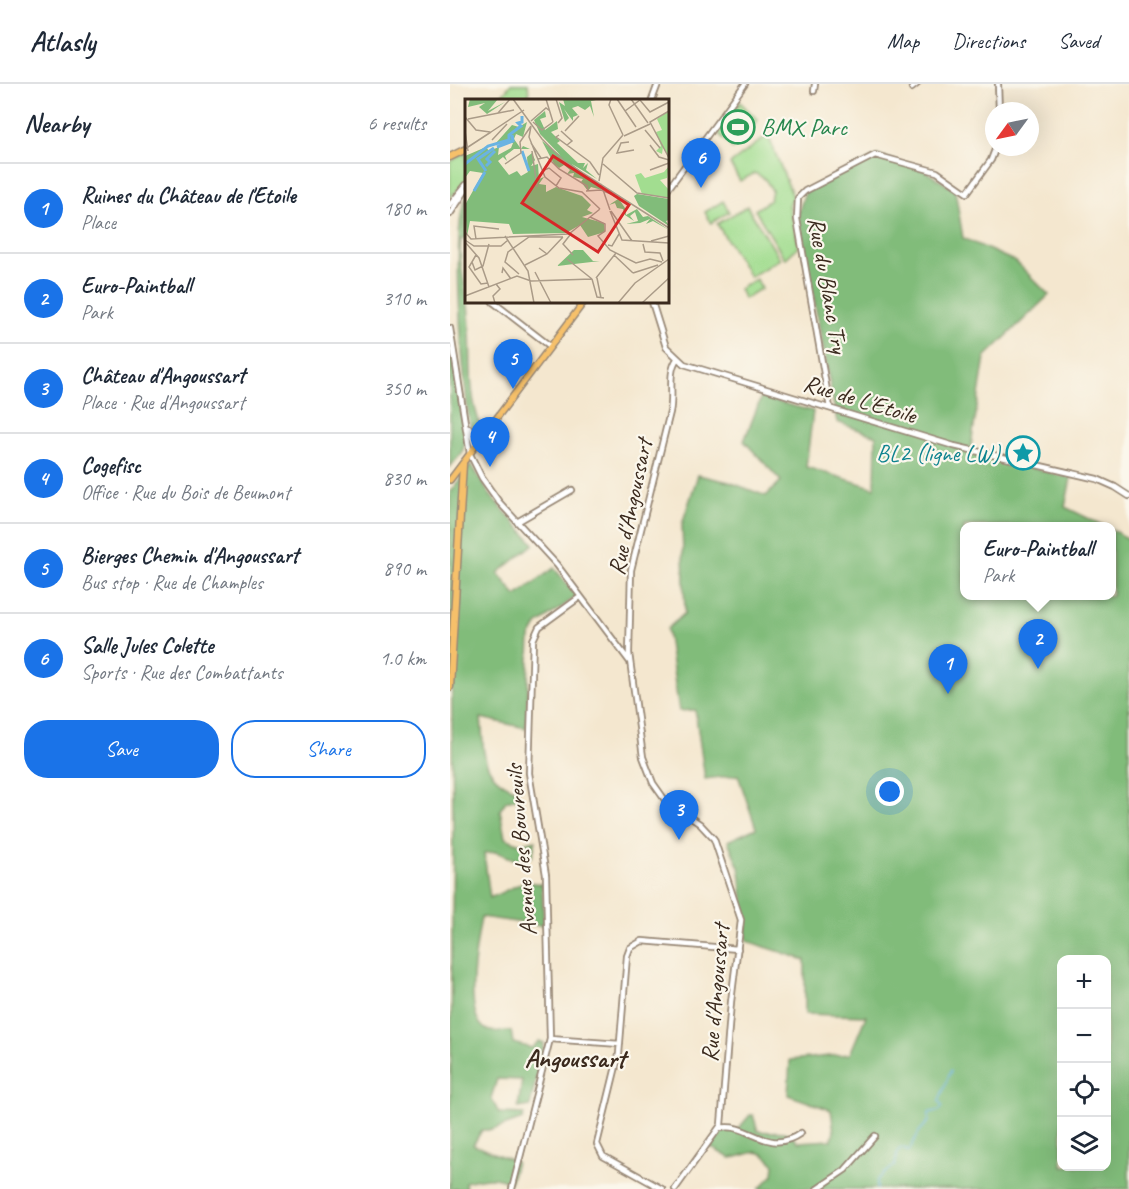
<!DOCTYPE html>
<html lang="en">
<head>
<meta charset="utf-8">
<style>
  body { margin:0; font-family:Caveat,sans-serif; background:#f2f2f3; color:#1f2937 }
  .controls { position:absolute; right:18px; bottom:18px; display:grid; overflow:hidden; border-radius:12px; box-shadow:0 6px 24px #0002 }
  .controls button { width:54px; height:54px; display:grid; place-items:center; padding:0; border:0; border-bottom:2px solid #e0e1e3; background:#fff; color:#1f2937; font:30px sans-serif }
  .compass { position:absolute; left:535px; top:18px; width:54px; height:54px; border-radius:50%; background:#fff; box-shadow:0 6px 24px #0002; rotate:237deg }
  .you { position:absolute; left:440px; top:708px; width:21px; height:21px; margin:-15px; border:4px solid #fff; border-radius:50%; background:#1a73e8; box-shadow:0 0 0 9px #1a73e833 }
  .badge { display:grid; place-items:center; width:39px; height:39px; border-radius:50%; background:#1a73e8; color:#fff; font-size:20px; font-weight:700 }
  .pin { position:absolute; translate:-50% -50px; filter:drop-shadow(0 2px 3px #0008) }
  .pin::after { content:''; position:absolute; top:32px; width:21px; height:18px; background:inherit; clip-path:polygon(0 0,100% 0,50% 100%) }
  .popup { position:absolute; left:510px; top:438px; width:156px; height:78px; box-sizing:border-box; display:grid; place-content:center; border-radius:12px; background:#fff; filter:drop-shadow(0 2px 4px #0005); font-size:20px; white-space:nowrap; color:#747a83 }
  .popup b { font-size:22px; color:#1f2937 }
  .popup::after { content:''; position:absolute; left:50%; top:100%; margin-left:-12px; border:12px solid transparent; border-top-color:#fff }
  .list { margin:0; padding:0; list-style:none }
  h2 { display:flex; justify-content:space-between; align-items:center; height:78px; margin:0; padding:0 24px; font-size:26px }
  h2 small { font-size:20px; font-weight:400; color:#747a83 }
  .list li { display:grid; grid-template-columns:39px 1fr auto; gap:18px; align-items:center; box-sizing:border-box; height:90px; padding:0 24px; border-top:2px solid #e0e1e3 }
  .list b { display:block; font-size:22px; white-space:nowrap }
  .list p { margin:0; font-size:20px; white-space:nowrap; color:#747a83 }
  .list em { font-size:20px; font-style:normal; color:#747a83 }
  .actions { display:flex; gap:12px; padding:18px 24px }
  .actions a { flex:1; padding:14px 0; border:2px solid #1a73e8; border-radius:24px; text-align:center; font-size:21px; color:#1a73e8 }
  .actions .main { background:#1a73e8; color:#fff }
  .icon { flex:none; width:33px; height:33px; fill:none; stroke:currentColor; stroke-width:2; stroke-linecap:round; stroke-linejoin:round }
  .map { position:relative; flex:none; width:679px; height:1105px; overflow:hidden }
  header { display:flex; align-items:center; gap:36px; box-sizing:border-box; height:84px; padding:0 30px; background:#fff; border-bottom:2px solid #e0e1e3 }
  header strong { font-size:28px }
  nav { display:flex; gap:33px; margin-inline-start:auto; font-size:21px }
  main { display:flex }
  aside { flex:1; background:#fff }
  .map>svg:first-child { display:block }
  .green { fill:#a2dd90; stroke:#6e8457; stroke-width:1.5 }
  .forest { fill:#81bc7a; stroke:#5e734c; stroke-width:1.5; fill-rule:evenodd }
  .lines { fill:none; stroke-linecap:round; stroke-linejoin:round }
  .stream { stroke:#6ab3e2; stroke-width:1.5 }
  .minor-casing { stroke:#988876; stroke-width:8 }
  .major-casing { stroke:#988876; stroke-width:8 }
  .highway-casing { stroke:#988876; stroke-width:9 }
  .minor { stroke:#fff; stroke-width:4.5 }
  .major { stroke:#f6c06b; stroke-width:5 }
  .highway { stroke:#f6c06b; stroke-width:6 }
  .labels { text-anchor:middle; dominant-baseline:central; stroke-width:4.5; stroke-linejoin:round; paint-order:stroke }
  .leisure-label { font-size:24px; fill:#27864d; stroke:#fbf7ec; text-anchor:start }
  .street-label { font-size:24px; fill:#3b2a1e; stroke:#fbf7ec }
  .culture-label { font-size:24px; fill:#0d838f; stroke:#fbf7ec; text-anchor:end }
  .neighbourhood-label { font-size:26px; font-weight:bold; fill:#3b2a1e; stroke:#fbf7ec }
  .inset-river { fill:none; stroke:#6ab3e2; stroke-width:3 }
  .inset-road { fill:none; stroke:#aa9b88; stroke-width:1.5 }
  .view { fill:#d62828; fill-opacity:0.15; stroke:#d62828; stroke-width:3 }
  .inset-edge { fill:none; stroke:#3b2a1e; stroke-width:3 }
</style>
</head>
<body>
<header>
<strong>Atlasly</strong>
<nav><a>Map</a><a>Directions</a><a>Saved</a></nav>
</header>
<main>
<aside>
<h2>Nearby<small>6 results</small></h2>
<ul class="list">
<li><span class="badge">1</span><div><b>Ruines du Château de l'Etoile</b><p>Place</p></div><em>180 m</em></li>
<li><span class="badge">2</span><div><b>Euro-Paintball</b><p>Park</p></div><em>310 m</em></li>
<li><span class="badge">3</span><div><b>Château d'Angoussart</b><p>Place · Rue d'Angoussart</p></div><em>350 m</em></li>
<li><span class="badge">4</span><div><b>Cogefisc</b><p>Office · Rue du Bois de Beumont</p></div><em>830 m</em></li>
<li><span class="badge">5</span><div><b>Bierges Chemin d'Angoussart</b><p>Bus stop · Rue de Champles</p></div><em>890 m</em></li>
<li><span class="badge">6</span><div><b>Salle Jules Colette</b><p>Sports · Rue des Combattants</p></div><em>1.0 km</em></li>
</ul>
<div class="actions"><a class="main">Save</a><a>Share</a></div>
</aside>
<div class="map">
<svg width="679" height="1105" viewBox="0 0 679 1105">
  <rect width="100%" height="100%" fill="#fbf7ec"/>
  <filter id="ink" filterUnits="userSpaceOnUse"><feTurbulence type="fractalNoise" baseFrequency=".0167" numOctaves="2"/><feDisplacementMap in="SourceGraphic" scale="12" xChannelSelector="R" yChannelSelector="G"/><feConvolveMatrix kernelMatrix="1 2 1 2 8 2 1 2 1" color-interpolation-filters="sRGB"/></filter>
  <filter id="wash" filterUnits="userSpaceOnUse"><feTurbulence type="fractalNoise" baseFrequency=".008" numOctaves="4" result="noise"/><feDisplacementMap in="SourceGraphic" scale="24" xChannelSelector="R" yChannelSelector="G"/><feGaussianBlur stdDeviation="1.35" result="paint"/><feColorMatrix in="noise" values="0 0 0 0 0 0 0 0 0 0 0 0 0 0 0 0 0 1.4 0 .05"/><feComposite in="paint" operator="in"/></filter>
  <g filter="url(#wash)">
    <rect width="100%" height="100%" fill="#f4e7cf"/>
    <path class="green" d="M 61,0 L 78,0 L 79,11 L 76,15 L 48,16 Z
      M 290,18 L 308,36 L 283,65 L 268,49 Z
      M 318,51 L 343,113 L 339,121 L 349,162 L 335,175 L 305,126 L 320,116 L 322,106 L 315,95 L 305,89 L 290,97 L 280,80 Z
      M 16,68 L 16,97 L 0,114 L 0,78 Z
      M 273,117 L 279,128 L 261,139 L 255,128 Z
      M 297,122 L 330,175 L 300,193 L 267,140 Z
      M 306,195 L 312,204 L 294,215 L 289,205 Z"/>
    <path class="forest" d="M 428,71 L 475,87 L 505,106 L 513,154 L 566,178 L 599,211 L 535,273 L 520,368 L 621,394 L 615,423 L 654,442 L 514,442 L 514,512 L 662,512 L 662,446 L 679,455 L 679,1105 L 309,1105 L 323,1091 L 324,1080 C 304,1059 303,1072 280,1074 L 260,1063 C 268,1052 273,1044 288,1045 L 300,1031 L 303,1031 L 308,1047 C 326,1050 336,1042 348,1058 L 381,1056 L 384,1048 L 381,1026 L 338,1011 L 340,976 L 400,970 L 416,932 L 355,930 L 355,876 L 297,857 L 290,786 L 278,757 L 306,744 L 288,691 L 255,695 L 245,626 L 229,627 L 217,545 L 235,529 L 232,440 L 248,391 L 279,398 L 316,412 L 331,397 L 294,357 L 311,314 L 363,327 L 356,383 L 425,404 L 426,352 L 387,338 L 348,130 L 355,108 ZM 612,876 L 656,876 L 656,1082 L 612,1082 Z
      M 16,113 L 16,153 L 11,156 C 8,181 17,206 19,230 C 23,267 16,307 31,342 L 31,345 L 25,347 L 20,341 C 13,294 0,146 16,113 Z
      M 0,258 L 16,354 L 12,369 L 0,383 Z
      M 21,380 L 40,411 L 84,460 L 48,489 L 66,512 L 104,484 L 127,512 L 87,541 L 80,553 L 76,644 L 31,634 C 35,671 29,691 68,707 L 67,714 L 56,717 L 50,726 L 55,754 L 70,760 L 86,756 L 82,773 L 75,772 L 69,777 L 46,768 L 34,769 L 40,814 L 74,798 L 92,800 L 94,842 L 31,833 C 27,858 13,927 34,944 C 41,950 53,947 61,947 L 63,959 L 82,964 L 89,957 L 94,959 L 80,1022 L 68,1024 L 72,996 L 47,995 L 41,1014 L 49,1029 L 74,1030 L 73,1035 L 42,1046 L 32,1046 L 23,1061 L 66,1078 L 60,1099 C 44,1091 33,1094 15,1098 L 16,1105 L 0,1105 L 3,742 L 0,408 Z"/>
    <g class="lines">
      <path class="stream" d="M 427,1105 L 427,1096 L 445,1081 L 448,1067 L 452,1063 L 459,1067 L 469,1048 L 479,1037 L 479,1029 L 490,1026 L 492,1022 L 489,1017 L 501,986"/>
    </g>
  </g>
  <g filter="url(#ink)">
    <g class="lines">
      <g class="minor-casing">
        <path id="minor" d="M 548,0 L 549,27
          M 462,4 L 467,0
          M 364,7 L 365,0
          M 202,16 L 208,0
          M 218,105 L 295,0
          M 0,121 L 16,101
          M 0,130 L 16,106
          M 43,218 L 100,262
          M 202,218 L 216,263 L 234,280 L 504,362 L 647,395 L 665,403 L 679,412
          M 0,244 L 20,370 L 32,394 L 49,418 L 107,481 L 180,578
          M 380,324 L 347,135 L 348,114 L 355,107 L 425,71 L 487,88 L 517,109 L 541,76 L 546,63
          M 19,344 L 25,362
          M 20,346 L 27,350 L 37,347
          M 67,438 L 122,406
          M 100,955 L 170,960
          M 270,1044 C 300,1038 317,1073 351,1049
          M 62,1105 L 100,955 L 96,791 L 79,689 L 83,556 L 89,543 L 130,513
          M 212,1105 L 153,1072 L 147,1060 L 169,970 L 177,872 L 180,864 L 192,857 L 288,865
          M 225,1105 L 271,1041 L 281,918 L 291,836 L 264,755 L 250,740 L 215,716 L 203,699 L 193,673 L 179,569 L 181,486 L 220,328 C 224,311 217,289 227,275
          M 367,1105 L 395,1086 L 425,1052"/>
      </g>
      <g class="major-casing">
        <path id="major" d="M 0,396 L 134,218"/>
      </g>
      <g class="highway-casing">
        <path id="highway" d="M 0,73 L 16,65
          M 0,603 L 13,380"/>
      </g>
      <use href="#minor" class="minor"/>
      <use href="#major" class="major"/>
      <use href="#highway" class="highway"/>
    </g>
  </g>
  <defs>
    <g id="stadium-ring" transform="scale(1.725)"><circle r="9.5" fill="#fbf7ec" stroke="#2e9e5b" stroke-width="1.5"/><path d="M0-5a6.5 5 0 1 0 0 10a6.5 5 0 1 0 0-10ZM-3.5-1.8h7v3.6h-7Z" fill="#2e9e5b"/></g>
    <g id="sight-ring" transform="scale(1.725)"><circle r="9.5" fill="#fbf7ec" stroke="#0f9aa8" stroke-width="1.5"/><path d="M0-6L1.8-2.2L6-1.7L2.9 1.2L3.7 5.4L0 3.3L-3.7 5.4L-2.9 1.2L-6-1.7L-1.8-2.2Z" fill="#0f9aa8"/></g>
  </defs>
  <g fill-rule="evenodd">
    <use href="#stadium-ring" x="288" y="43"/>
    <use href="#sight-ring" x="573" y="369"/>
  </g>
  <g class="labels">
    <g class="leisure-label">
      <text x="311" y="43">BMX Parc</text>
    </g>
    <g class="street-label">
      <text transform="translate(378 201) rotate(80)">Rue du Blanc Try</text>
      <text transform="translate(410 315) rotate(17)">Rue de L'Etoile</text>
      <text transform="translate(180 423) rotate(-78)">Rue d'Angoussart</text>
      <text transform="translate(71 766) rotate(-95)">Avenue des Bouvreuils</text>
      <text transform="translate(265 909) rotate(-85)">Rue d'Angoussart</text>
    </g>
    <g class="culture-label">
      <text x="550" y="369">BL2 (ligne LW)</text>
    </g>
    <g class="neighbourhood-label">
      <text x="125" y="974">Angoussart</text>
    </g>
  </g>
  <g transform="translate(15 15)">
    <rect width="204" height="204" fill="#f4e7cf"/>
    <path d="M 204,12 L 204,58 L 198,48 L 197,55 L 191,52 L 196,47 L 191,33 L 197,31 L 192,20 ZM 204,67 L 202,79 L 195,81 L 204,91 L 204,99 L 177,95 L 170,76 L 176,74 L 180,79 L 199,73 Z" fill="#a2dd90"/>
    <path d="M 5,0 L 33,0 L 23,12 L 40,3 L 22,15 L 14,8 L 20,4 L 3,8 ZM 98,0 L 136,0 L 126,2 L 129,18 L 125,7 L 120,11 L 113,7 L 107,9 L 113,16 L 108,18 L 108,22 L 99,10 L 104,19 L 100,23 L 94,3 L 100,7 ZM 80,12 L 81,18 L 75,20 L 80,31 L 92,22 L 93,30 L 86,33 L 95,42 L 92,44 L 113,64 L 120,64 L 118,69 L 123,64 L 121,71 L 132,80 L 100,61 L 75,35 L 69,21 ZM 62,23 L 58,38 L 51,35 L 49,40 L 56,50 L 58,47 L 65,50 L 49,50 L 40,57 L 42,62 L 38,58 L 33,62 L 44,76 L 52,72 L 56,77 L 63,73 L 62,58 L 67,54 L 70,61 L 66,67 L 73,65 L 74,80 L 79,78 L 74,85 L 81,86 L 81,93 L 91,88 L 117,97 L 126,106 L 122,111 L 128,114 L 117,118 L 139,124 L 140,133 L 123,138 L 115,126 L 101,134 L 48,135 L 44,125 L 5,122 L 2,137 L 0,106 L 18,74 L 5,72 L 0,79 L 0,57 L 21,48 L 24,52 L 34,48 L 33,56 L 46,49 L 48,44 L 31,44 L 47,26 L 54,28 ZM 77,42 L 135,87 L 137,91 L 126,88 L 123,92 L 116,83 L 118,80 L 108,78 L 109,74 L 102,75 L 105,71 L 99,66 L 94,69 L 89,65 ZM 137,88 L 154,100 L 160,109 L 161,116 L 172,110 L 178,118 L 183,117 L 204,131 L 188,122 L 181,125 L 185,120 L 175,124 L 161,125 L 173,122 L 170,113 L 165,117 L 169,122 L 160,116 L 158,110 L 152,109 L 150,104 L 144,106 L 153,100 ZM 172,95 L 204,100 L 204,121 L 201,122 L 204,127 L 174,107 L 169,97 ZM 109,151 L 118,151 L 128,162 L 135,162 L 92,167 Z" fill="#81bc7a"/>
    <path class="inset-river" d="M 32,48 L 48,42 L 47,36M 57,52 L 64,72M 0,65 L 23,47 L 44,41 L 44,36 L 56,27 L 53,24 L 57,23 L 57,17M 21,67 L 25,63 L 22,60 L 30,52M 21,72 L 13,60 L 29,49M 9,92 L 20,73"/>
    <path class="inset-road" d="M 48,0 L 77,40 L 99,62 L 204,129M 81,0 L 88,23M 91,0 L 97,19 L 93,24M 146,0 L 144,6 L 158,36M 152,0 L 171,28M 166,0 L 183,24M 160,12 L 175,1 L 185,13 L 204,3M 204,12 L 185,23 L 204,59M 33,14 L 45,0M 0,18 L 11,31 L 25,33M 3,20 L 49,11M 66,22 L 81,9 L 85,12M 68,23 L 77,31 L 88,23M 66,27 L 64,38 L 80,78 L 94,89 L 117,93 L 135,110M 180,31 L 195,49M 0,32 L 3,52M 96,32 L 107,42 L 102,46M 100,32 L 114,17M 26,33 L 59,11M 94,36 L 91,38 L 125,63 L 134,76M 159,37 L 185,25M 27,41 L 42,25M 164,43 L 156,44 L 152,54 L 169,51M 66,44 L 76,59M 185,46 L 194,58 L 204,61M 0,50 L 26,33M 67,52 L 72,88M 73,60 L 82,58 L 94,70 L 122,87 L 123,92M 40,65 L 56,54 L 55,43 L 66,27M 138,65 L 172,94 L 204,99M 185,71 L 204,64M 77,72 L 84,69 L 96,79 L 91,87M 134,82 L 138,59 L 158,36M 136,85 L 145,111M 121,92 L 136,91 L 146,95M 145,112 L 157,141 L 204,144M 146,112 L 167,142M 125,118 L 140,125 L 140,132 L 133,137 L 145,151 L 171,164 L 185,160 L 197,163M 0,133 L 6,140 L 104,135M 104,135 L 135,110M 105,136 L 98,145 L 108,156M 40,137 L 63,172 L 69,204M 11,140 L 9,127 L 34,130M 0,141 L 9,147 L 36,147 L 43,141M 186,142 L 204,137M 0,143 L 14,159 L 24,188M 178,145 L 180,153 L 195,154 L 198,162M 143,146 L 147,147 L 154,135M 82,155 L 74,149 L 82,155M 11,156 L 4,168 L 16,185 L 23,184M 149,156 L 168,174M 102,160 L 127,180M 7,163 L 10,171 L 18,167 L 24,145M 60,166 L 82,155 L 98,138M 70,173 L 86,204M 37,174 L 38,169 L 46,180M 168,174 L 193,166M 54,175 L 40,163 L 43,153 L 64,138 L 98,138M 131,179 L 151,154M 132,179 L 136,199M 127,180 L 132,198 L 139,199M 0,197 L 52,177 L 66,182 L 127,180M 30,204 L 28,197 L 35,190 L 31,185M 153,204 L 170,184 L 204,160M 177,204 L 204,179"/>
    <path class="view" d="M 88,57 L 164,106 L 133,153 L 57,104 Z"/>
    <rect width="204" height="204" class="inset-edge"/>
  </g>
</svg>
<div class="controls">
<button>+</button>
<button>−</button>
<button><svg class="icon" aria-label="locate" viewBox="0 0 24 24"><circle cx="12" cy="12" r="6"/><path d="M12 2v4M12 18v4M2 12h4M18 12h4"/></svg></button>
<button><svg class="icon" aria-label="layers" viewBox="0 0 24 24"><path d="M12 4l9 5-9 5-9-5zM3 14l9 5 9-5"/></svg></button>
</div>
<svg class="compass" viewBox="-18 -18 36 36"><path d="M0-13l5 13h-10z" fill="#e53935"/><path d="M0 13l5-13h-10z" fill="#747a83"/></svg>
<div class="you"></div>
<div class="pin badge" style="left:498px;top:610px">1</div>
<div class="pin badge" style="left:588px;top:585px">2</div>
<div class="popup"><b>Euro-Paintball</b>Park</div>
<div class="pin badge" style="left:229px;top:756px">3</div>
<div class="pin badge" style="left:40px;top:383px">4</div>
<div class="pin badge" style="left:63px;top:305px">5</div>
<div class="pin badge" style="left:251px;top:104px">6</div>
</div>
</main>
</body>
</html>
